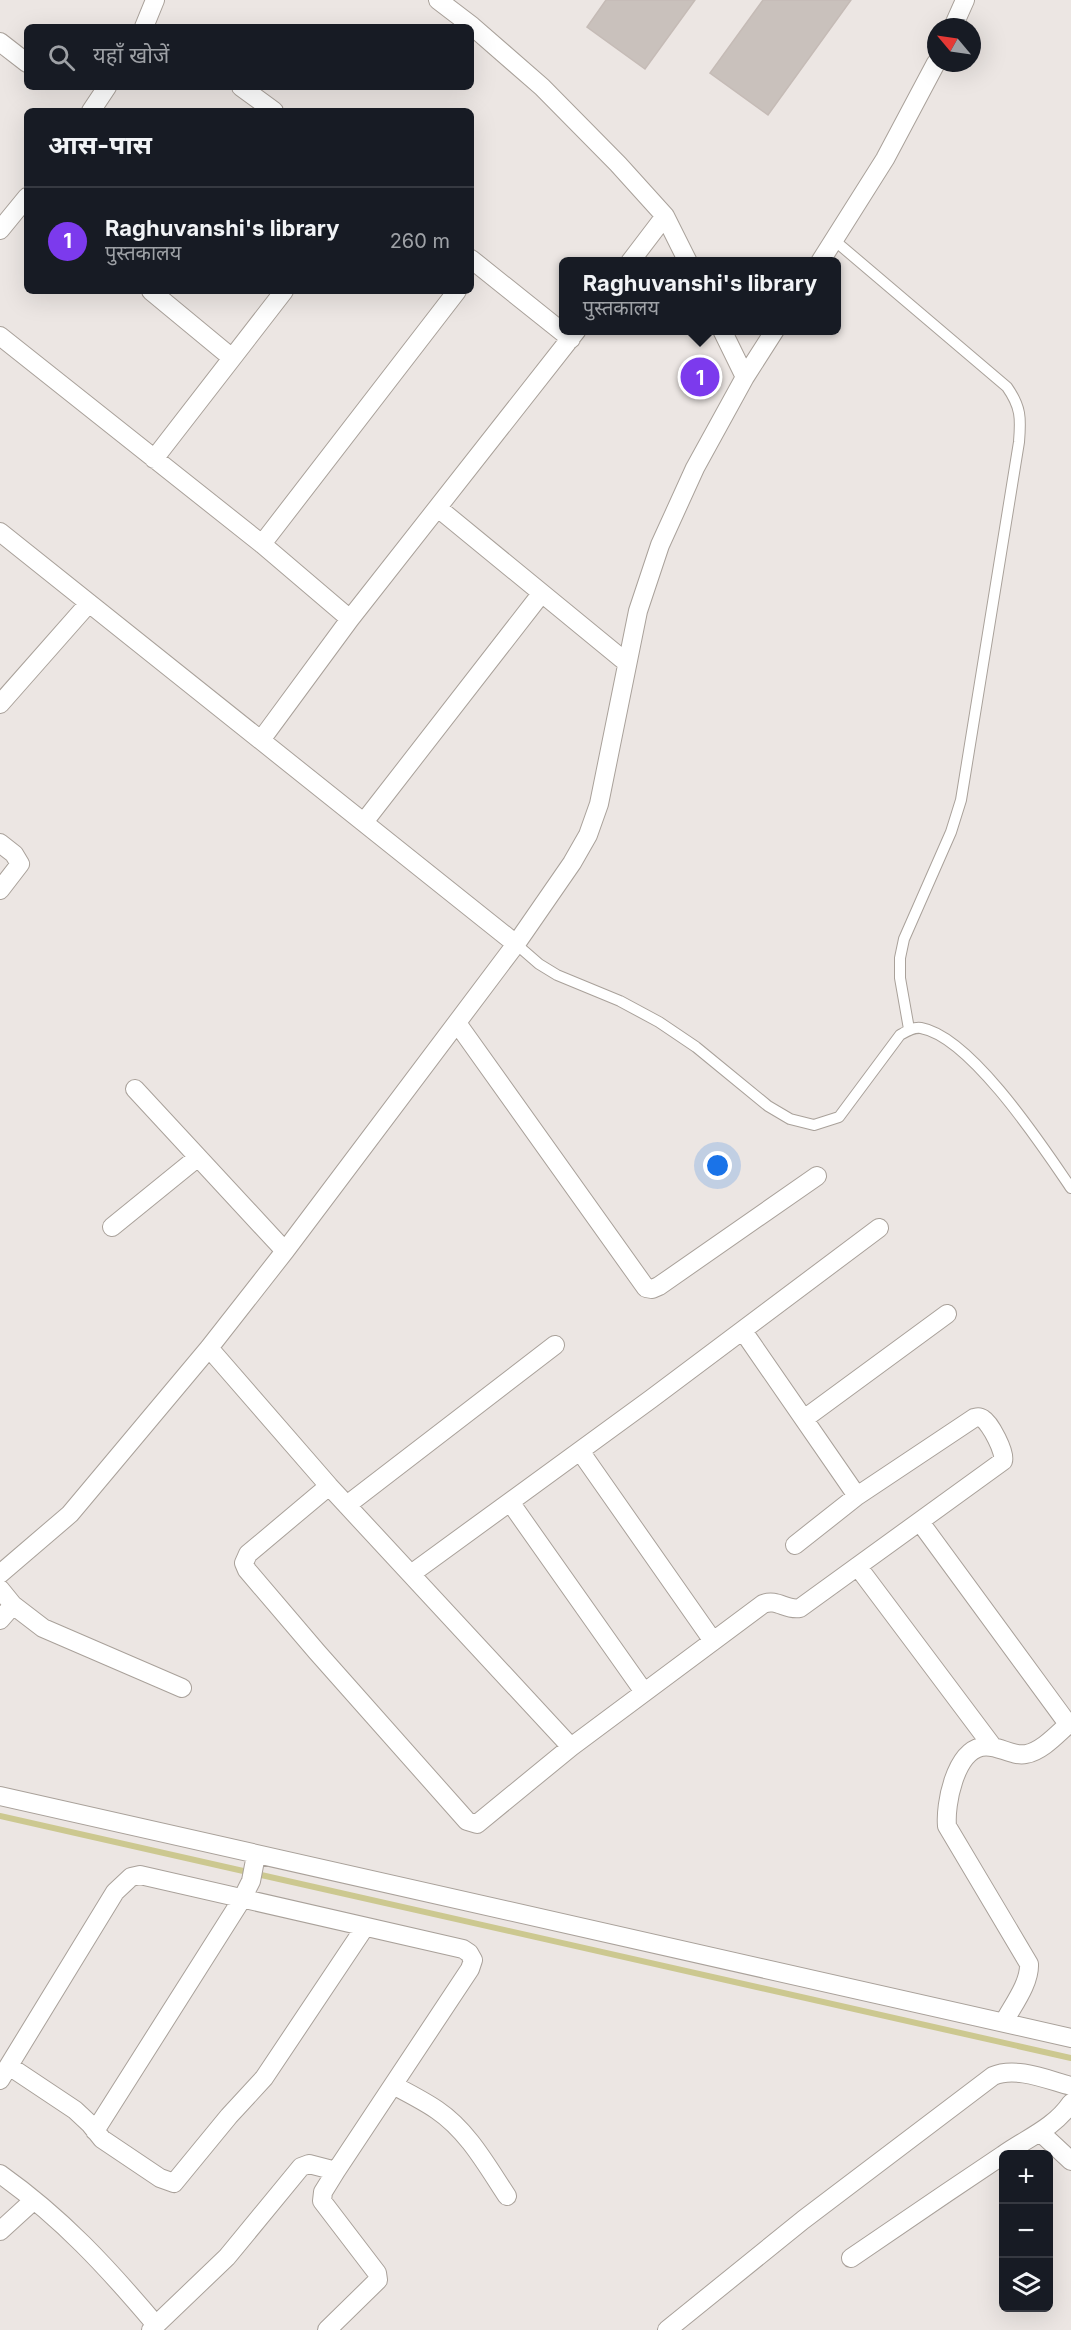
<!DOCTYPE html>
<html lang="hi">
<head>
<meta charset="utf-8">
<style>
  body { margin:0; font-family:Inter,"Noto Sans Devanagari",sans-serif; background:#242831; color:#f1f3f6 }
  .controls { position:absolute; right:18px; bottom:18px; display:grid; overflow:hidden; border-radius:9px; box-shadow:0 6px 24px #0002 }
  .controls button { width:54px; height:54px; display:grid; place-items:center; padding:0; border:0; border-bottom:2px solid #363941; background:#171b24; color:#f1f3f6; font:30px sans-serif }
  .compass { position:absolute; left:927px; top:18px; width:54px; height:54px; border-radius:50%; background:#171b24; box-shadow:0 6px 24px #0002; rotate:299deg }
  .you { position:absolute; left:718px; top:1166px; width:21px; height:21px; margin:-15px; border:4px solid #fff; border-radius:50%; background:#1a73e8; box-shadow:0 0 0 9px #1a73e833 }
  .badge { display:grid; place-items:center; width:39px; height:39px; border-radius:50%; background:#7c3aed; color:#fff; font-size:20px; font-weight:700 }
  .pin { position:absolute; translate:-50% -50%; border:3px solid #fff; box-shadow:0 2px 6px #0006 }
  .popup { position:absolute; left:559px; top:257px; width:282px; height:78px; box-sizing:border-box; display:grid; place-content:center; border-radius:9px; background:#171b24; filter:drop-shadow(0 2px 4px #0005); font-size:20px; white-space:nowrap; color:#9ea1a6 }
  .popup b { font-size:22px; color:#f1f3f6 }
  .popup::after { content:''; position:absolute; left:50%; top:100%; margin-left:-12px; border:12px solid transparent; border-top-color:#171b24 }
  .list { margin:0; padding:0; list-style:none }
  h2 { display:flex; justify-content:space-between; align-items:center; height:78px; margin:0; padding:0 24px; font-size:26px }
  h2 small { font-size:20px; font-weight:400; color:#9ea1a6 }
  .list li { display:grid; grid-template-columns:39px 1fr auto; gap:18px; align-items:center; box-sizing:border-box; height:108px; padding:0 24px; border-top:2px solid #363941 }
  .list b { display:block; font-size:22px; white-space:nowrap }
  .list p { margin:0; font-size:20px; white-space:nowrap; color:#9ea1a6 }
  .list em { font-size:20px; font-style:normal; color:#9ea1a6 }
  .icon { flex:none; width:33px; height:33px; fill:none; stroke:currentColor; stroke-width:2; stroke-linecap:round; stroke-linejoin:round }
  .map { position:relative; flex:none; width:1071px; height:2330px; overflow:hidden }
  .search { position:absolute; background:#171b24; box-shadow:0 6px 24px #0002; left:24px; top:24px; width:450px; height:66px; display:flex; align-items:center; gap:15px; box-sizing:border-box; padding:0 21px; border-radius:9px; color:#9ea1a6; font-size:22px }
  .panel { position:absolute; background:#171b24; box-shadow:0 6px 24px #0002; left:24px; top:108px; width:450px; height:186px; border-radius:9px }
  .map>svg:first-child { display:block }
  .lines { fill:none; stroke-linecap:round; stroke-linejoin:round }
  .stream { stroke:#ccc890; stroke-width:6 }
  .building { fill:#c9c1bc; stroke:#c5bbb6; stroke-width:1.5 }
  .lane-casing { stroke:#a9a19a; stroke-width:12 }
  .street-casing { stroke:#a9a19a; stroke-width:20 }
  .lane { stroke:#fff; stroke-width:10 }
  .street { stroke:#fff; stroke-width:18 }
</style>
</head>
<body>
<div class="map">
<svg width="1071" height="2330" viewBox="0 0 1071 2330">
  <rect width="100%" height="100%" fill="#ece6e3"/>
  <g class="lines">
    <path class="stream" d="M 0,1816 L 1071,2058"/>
  </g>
  <path class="building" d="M 606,0 L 695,0 L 645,69 L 587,27 Z
    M 763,0 L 851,0 L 768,115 L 710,73 Z"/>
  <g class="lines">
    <g class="lane-casing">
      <path id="lane" d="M 834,240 L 1007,387 C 1021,407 1021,418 1019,442 L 961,800 L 951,832 L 904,939 L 900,958 L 900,978 L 909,1029
        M 516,944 L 539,964 L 557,975 L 620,1001 L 659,1022 L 696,1047 L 768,1106 L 790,1119 L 814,1125 L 839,1117 L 900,1035 C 907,1031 913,1027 921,1028 C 971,1037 1043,1147 1071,1188"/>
    </g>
    <g class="street-casing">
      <path id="street" d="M 438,0 L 472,26 L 542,87 L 618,164 L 665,216 L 688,262
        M 144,27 L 155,0
        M 953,27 L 965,0
        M 0,42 L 27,63
        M 241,87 L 274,111
        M 91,111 L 107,87
        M 0,230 L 27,197
        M 471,259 L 571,339
        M 630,262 L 665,216
        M 820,262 L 885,159 L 936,63
        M 151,291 L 232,358
        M 722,330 L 745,377
        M 0,336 L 262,544 L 350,619
        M 154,459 L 284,291
        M 438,508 L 627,663
        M 0,532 L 516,944
        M 262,544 L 457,291
        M 0,704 L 89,603
        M 261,740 L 350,619 L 577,330
        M 364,822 L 541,594
        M 0,843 L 14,854 L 20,864 L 0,890
        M 457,1023 L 646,1288 L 652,1289 L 659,1286 L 817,1176
        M 135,1089 L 285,1251
        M 112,1227 L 197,1158
        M 209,1348 L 329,1486 L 571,1747 L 763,1604 C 777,1598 786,1611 800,1608 L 1003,1461 C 1006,1453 990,1423 983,1419 C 979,1416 978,1417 974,1418 L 857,1496 L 743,1331
        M 804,1419 L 947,1314
        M 580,1451 L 713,1641
        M 329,1486 L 248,1554 L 244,1563 L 247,1570 L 317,1652 L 467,1821 L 477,1824 L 571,1747
        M 510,1502 L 644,1692
        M 347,1505 L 555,1345
        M 920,1522 L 1068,1724
        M 795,1545 L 857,1496
        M 858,1567 L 993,1747
        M 0,1574 L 70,1514 L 209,1348 L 285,1251 L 516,944 L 572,863 L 588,835 L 599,804 L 638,611 L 660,545 L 695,468 L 745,377 L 775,330
        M 411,1574 L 651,1399 L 879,1228
        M 0,1589 L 13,1605 L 43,1628 L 182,1688
        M 0,1620 L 13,1605
        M 0,1796 L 1071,2038
        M 1004,2022 C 1013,2005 1030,1983 1029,1964 L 947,1826 C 945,1804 955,1753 981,1747 C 996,1743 1011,1757 1026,1754 C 1043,1751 1059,1732 1071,1722
        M 9,2066 L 75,2110 L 90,2124 L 102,2139 L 160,2178 L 174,2183 L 229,2116 L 264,2078 L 365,1927
        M 0,2080 L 115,1892 L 131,1877 L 140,1875 L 463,1949 L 469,1953 L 473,1960 L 470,1969 L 336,2171 L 309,2164 L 301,2167 L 227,2257 L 156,2325
        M 393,2085 C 408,2093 424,2101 437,2110 C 468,2131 487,2166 507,2196
        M 95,2131 L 242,1899 L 251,1881 L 256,1855
        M 1041,2133 L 1071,2161
        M 0,2174 C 62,2218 107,2267 156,2325 L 151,2330
        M 0,2231 L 34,2200
        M 851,2258 C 902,2223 952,2189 1003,2155 C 1027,2138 1054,2128 1071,2103
        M 327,2330 L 378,2280 L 377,2273 L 322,2201 L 323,2192 L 336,2171
        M 667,2330 L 803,2220 L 993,2076 C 1016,2066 1048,2080 1071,2086"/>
    </g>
    <use href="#lane" class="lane"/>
    <use href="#street" class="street"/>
  </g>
</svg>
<div class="controls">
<button>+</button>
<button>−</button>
<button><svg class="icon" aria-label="layers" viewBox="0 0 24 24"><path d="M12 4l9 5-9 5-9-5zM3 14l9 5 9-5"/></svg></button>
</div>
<svg class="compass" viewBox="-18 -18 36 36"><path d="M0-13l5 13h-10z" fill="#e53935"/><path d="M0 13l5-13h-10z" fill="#9ea1a6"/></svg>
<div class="you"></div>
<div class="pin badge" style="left:700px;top:377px">1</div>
<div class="popup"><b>Raghuvanshi's library</b>पुस्तकालय</div>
<div class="search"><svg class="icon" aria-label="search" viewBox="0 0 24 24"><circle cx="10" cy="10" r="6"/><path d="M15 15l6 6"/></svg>यहाँ खोजें</div>
<section class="panel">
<h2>आस-पास<small></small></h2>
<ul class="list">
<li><span class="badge">1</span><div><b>Raghuvanshi's library</b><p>पुस्तकालय</p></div><em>260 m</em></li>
</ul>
</section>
</div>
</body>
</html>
